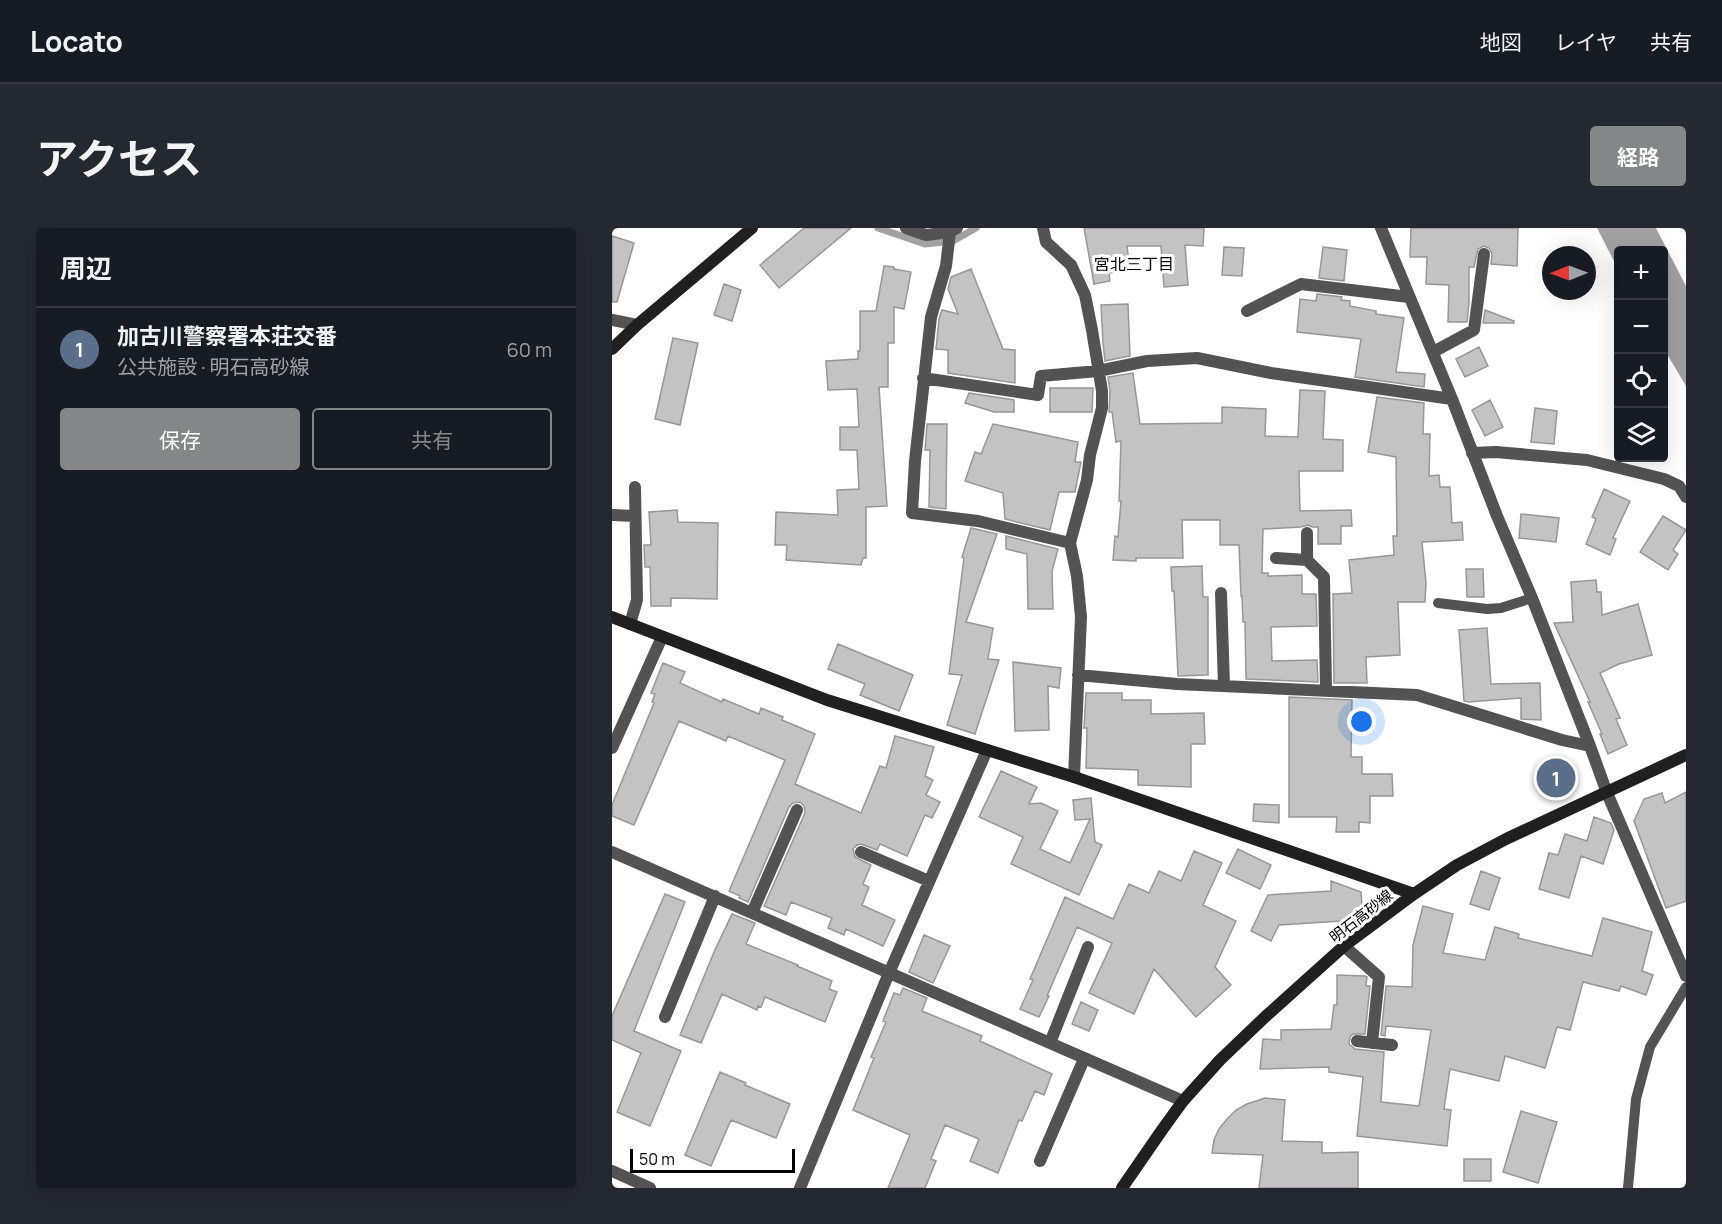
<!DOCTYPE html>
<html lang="ja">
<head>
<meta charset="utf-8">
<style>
  body { margin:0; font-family:Manrope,"Noto Sans JP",sans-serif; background:#242831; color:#f1f3f6 }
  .controls { position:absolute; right:18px; top:18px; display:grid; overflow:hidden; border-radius:6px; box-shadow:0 6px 24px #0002 }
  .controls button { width:54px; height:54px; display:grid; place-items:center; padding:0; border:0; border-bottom:2px solid #363941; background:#171b24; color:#f1f3f6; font:30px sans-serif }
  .compass { position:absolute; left:930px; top:18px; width:54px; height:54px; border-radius:50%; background:#171b24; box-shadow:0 6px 24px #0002; rotate:269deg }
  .scale { position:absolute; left:18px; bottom:15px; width:165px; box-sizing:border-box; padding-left:6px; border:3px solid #000; border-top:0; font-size:16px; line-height:21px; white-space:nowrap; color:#000; -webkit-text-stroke:4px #fff; paint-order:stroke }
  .you { position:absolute; left:750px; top:494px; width:21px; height:21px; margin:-15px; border:4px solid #fff; border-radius:50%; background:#1a73e8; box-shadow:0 0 0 9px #1a73e833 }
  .badge { display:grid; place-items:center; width:39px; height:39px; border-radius:50%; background:#858687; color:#fff; font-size:20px; font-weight:700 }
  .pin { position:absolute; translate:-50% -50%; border:3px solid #fff; box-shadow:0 2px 6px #0006 }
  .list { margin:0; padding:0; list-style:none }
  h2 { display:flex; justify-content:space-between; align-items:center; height:78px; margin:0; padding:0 24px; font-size:26px }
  h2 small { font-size:20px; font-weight:400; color:#9ea1a6 }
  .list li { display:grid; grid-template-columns:39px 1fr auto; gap:18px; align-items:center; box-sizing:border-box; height:84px; padding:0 24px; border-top:2px solid #363941 }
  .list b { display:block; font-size:22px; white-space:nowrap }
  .list p { margin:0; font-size:20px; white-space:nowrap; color:#9ea1a6 }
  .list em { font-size:20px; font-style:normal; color:#9ea1a6 }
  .actions { display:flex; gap:12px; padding:18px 24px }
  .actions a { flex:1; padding:14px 0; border:2px solid #858687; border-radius:6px; text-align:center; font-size:21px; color:#858687 }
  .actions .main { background:#858687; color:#fff }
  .icon { flex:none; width:33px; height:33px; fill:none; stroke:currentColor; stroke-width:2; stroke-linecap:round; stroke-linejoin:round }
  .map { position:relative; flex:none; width:1074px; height:960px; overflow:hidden; border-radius:6px }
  header { display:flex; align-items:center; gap:36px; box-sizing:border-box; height:84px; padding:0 30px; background:#171b24; border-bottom:2px solid #363941 }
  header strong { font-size:28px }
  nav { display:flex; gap:33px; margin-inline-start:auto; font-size:21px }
  .intro { display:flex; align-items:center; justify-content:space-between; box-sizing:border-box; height:144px; padding:0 36px }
  h1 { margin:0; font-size:42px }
  .button { padding:15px 27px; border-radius:6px; background:#858687; color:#fff; font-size:21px; font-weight:700 }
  main { display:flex; gap:36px; padding:0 36px }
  aside { flex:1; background:#171b24; border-radius:6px; box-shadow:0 6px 24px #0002 }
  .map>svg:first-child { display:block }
  .water { fill:#a1a1a1 }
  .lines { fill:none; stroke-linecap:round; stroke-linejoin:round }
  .stream { stroke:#a1a1a1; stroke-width:7 }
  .building { fill:#c3c3c3; stroke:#979797; stroke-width:1.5 }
  .lane { stroke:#535353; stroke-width:10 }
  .street { stroke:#535353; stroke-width:12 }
  .secondary { stroke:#202020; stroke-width:12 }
  .labels { text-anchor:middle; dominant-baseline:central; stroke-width:6; stroke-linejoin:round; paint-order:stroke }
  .street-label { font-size:15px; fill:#000; stroke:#fff }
  .neighbourhood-label { font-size:16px; fill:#000; stroke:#fff }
</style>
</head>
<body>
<header>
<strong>Locato</strong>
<nav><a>地図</a><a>レイヤ</a><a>共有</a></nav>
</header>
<div class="intro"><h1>アクセス</h1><a class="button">経路</a></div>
<main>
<aside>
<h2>周辺<small></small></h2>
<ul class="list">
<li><span class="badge" style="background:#5c6f8a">1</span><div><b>加古川警察署本荘交番</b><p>公共施設 · 明石高砂線</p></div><em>60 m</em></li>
</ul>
<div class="actions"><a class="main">保存</a><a>共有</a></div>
</aside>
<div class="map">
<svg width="1074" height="960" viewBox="0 0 1074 960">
  <rect width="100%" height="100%" fill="#fff"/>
  <path class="water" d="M 985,0 L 1044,0 L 1074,58 L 1074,158 L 1052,121 L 1052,22 L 1006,22 L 1006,41 Z"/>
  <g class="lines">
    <path class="stream" d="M 266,0 L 313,16 L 341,13 L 364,0"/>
  </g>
  <path class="building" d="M 192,0 L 239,0 L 167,60 L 148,37 Z
    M 472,0 L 592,0 L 591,18 L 573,17 L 576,57 L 552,59 L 549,18 L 515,18 L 518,42 L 497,45 L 498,53 L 482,56 Z
    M 799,0 L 906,0 L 905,38 L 879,36 L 880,26 L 877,20 L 872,18 L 866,21 L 862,39 L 857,39 L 857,75 L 855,94 L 836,94 L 837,57 L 814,56 L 815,29 L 798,29 Z
    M 0,8 L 22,15 L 5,74 L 0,74 Z
    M 612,19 L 632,20 L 630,48 L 610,47 Z
    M 711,19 L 735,22 L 732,53 L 707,50 Z
    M 272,38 L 282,39 L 282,41 L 299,44 L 292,81 L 282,79 L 282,115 L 276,115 L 276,159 L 267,159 L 275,278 L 254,279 L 254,330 L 251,330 L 249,337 L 174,332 L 175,317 L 163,317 L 164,284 L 226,287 L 225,262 L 247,261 L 245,222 L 228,222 L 228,199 L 247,199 L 245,161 L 216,162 L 214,133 L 246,131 L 246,123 L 248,123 L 248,83 L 264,83 Z
    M 359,41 L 391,121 L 403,122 L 403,155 L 336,145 L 336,122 L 324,121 L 327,91 L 330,82 L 346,86 L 336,61 L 339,49 Z
    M 112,56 L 129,62 L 120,93 L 102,87 Z
    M 705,66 L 730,69 L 729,72 L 738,73 L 738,78 L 764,83 L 764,86 L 792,90 L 784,144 L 813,146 L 812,159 L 743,149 L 749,111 L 685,104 L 688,71 L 704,73 Z
    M 516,76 L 518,128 L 493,133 L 491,115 L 489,77 Z
    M 873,82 L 902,93 L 902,95 L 871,95 Z
    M 61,110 L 86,115 L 68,197 L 43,191 Z
    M 867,119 L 876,138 L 853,149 L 844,131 Z
    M 521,145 L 528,196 L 610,195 L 610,179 L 654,181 L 653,208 L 686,209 L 688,162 L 713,163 L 711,211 L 731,212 L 731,243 L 687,243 L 688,283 L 739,282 L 740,298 L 729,298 L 729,316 L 706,316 L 706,299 L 700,299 L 696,297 L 689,299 L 651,301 L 650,345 L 656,345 L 656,348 L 690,347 L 690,366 L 704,366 L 705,398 L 659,399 L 660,433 L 705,432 L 706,454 L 634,451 L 633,394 L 631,394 L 630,368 L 629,368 L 627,317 L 608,317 L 608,292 L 570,292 L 571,330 L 524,330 L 524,333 L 501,332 L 503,308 L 506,309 L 509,273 L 507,273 L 509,213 L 504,214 L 500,184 L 497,184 L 498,163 L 496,149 Z
    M 438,160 L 481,160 L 480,184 L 438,184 Z
    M 357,165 L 402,172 L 402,184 L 382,184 L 353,175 Z
    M 765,169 L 812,175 L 811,206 L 818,206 L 817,248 L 827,247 L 828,259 L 838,259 L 840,295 L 850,294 L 851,312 L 810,314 L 814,355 L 813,374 L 786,374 L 788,427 L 754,429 L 755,455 L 722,455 L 721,366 L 740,365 L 737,332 L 782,327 L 781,308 L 785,308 L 784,229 L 756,224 Z
    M 878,172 L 891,199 L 873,208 L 860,182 Z
    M 923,180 L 945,183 L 942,216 L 919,214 Z
    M 315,196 L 335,196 L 334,281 L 317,279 L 318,222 L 313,222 Z
    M 381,196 L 466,214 L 463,234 L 469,234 L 463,264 L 447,264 L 438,302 L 393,291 L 391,265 L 353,253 L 363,224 L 369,226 Z
    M 992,261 L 1018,273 L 1001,310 L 1004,311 L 998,327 L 974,316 L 984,291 L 980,289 Z
    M 65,282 L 66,294 L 106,295 L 105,371 L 59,370 L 59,378 L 39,378 L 38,339 L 33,339 L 32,317 L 39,317 L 37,284 Z
    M 909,286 L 947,290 L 944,314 L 907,310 Z
    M 1051,288 L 1074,302 L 1061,322 L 1066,326 L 1056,342 L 1028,324 Z
    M 359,300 L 385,306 L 354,394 L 381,400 L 376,431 L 387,432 L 363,506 L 335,497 L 350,447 L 337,446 L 352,330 L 350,329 Z
    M 394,308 L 446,321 L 440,343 L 441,381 L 416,381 L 415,326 L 394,321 Z
    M 590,338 L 591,369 L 596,369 L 596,447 L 566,448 L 562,363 L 560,363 L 559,339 Z
    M 854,341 L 871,341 L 872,369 L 855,369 Z
    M 984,352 L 985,364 L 989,364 L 990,387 L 1026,376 L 1040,427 L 1007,436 L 988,445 L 1008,490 L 1004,491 L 1015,517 L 996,526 L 988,506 L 990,506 L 976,474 L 978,474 L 942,395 L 961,394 L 959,354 Z
    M 875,400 L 879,456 L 928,455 L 929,492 L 909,491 L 909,470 L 856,474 L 852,473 L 847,402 Z
    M 226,416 L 301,447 L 287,483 L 248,467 L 253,456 L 216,441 Z
    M 401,434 L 449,440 L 447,460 L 436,458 L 437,502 L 403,503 Z
    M 51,435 L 73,444 L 68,455 L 110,474 L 111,471 L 147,486 L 149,480 L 171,489 L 170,492 L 203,506 L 183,556 L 249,585 L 268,538 L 274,540 L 283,508 L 322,519 L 313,548 L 321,552 L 314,567 L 328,574 L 320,590 L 313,587 L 295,628 L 268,616 L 265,622 L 249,616 L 245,617 L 241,621 L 243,629 L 259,637 L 251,656 L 257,659 L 250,677 L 283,692 L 271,718 L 234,701 L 232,707 L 216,700 L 220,690 L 179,674 L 174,687 L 152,678 L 193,585 L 192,578 L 188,574 L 181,575 L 177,579 L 136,674 L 127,670 L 128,668 L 117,663 L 173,532 L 116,508 L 114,513 L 67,493 L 22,597 L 0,588 L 0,577 L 42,475 L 40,474 L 43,466 L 39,465 Z
    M 474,465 L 510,465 L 510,472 L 539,472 L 539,486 L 592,485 L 593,516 L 579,516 L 579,559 L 526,557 L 526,542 L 474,540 L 475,500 L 472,500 Z
    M 677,469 L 740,472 L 739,529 L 750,529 L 750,546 L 780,546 L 781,568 L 758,568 L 758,595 L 747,594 L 747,604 L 724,604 L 725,589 L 677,589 Z
    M 389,543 L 425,559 L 417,576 L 429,575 L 446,583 L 428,621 L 458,635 L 478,591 L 463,592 L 461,572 L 479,570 L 483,614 L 490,617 L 467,667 L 399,636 L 411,609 L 367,589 Z
    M 1074,564 L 1074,673 L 1054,680 L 1022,593 L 1032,571 L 1050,565 L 1053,575 Z
    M 642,576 L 667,577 L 667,595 L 641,593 Z
    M 982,589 L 999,595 L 1002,602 L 991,636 L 969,628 L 957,670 L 927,661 L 937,625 L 946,627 L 953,606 L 975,613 Z
    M 626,621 L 659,637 L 648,661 L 614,645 Z
    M 582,623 L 610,635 L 591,677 L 624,693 L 603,739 L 619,757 L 584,789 L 542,741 L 522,786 L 477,765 L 500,715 L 465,699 L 435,768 L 437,768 L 427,789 L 408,781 L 421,752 L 418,751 L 453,669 L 501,691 L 517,656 L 537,665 L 547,643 L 569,653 Z
    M 869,643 L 888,650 L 877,682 L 858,676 Z
    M 719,653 L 749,664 L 750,678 L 730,693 L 667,697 L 659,713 L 639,703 L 656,667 L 719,663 Z
    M 53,666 L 73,674 L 22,803 L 69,823 L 38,898 L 5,884 L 29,825 L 0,812 L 0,788 Z
    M 811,678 L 841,686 L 831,725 L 873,732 L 883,699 L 907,706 L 906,710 L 980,728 L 991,690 L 1040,704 L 1030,743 L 1041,747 L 1034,767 L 1009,758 L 1007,763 L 971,754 L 958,802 L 945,799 L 933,840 L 893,828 L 887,853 L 838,841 L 832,881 L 839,882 L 835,918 L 745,908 L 751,849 L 717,844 L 717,839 L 648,841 L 651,811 L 669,812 L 669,802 L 719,801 L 722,777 L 725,777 L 725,747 L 753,748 L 755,749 L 754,758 L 758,758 L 753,806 L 741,806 L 738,809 L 737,816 L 743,821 L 772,824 L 769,874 L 807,878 L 819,802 L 774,798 L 773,808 L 769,807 L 774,758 L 800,759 L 801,717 Z
    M 120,686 L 143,695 L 134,716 L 186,737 L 185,738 L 220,753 L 217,761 L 225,764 L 213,794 L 153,769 L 149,779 L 146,778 L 145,782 L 110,766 L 89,815 L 68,807 L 102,724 Z
    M 312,707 L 338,718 L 321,755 L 297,744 Z
    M 291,760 L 315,770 L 310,783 L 370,808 L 368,813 L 440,846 L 432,867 L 423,863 L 410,893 L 407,892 L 386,945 L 358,933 L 367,911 L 333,897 L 319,931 L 324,933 L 313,960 L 276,960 L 298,907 L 241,882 L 262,830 L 259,829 L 274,794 L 271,793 L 282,765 L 288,767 Z
    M 469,774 L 486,782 L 477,803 L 460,796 Z
    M 108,844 L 134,855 L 133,857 L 178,876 L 164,910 L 119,892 L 99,938 L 73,927 Z
    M 653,870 L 673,872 L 670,913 L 710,914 L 710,925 L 746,924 L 746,960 L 647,960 L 651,927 L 600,925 L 602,912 L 607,901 L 615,891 L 624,882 L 635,876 Z
    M 909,883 L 945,894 L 926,955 L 891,944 Z
    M 852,931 L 879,931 L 879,953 L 852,953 Z"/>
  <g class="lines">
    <path class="lane" d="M 826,375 L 875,381 L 889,380 L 920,370
      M 1016,960 L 1024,871 L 1038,819 L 1074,759"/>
    <path class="street" d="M 294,0 L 314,7 L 338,4 L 345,0
      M 431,0 L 434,14 L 459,37 L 473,67 L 480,102 L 490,163 L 490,180 L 478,227 L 475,252 L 458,315 L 465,348 L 469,389 L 462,549
      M 769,0 L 840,171 L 885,288 L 920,370 L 978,518 L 995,565 L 1074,748
      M 338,4 L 334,38 L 319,89 L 303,233 L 300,285 L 366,293 L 458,315
      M 635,83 L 689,56 L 797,69
      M 0,92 L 25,97
      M 821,124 L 862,102 L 872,26
      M 311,150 L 426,167 L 429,148 L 486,143 L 535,133 L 585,130 L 659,145 L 840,171
      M 860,225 L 884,224 L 975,232 L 1052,251 L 1067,258 L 1074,269
      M 0,287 L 23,288
      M 695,305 L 695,332
      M 664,330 L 695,332 L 712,349 L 714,461
      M 609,365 L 612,458
      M 18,396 L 25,372 L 23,259
      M 466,447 L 565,456 L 805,467 L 950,512 L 978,518
      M 0,520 L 50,409
      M 0,624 L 571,873
      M 249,624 L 317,653
      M 140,685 L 185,582
      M 732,718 L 767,749 L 760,815
      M 53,789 L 103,668
      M 745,813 L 780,817
      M 438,815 L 476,719
      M 428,933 L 472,831
      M 0,943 L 38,960
      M 188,960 L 277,745 L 375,522"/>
    <path class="secondary" d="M 0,121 L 25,97 L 140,0
      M 0,389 L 215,472 L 462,549 L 802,666
      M 510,960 L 550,902 L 571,873 L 608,832 L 653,789 L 732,718 L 802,666 L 845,637 L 894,611 L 1074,527"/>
  </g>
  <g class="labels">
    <g class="street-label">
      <text transform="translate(749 688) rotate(-38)">明石高砂線</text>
    </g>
    <g class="neighbourhood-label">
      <text x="522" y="36">宮北三丁目</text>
    </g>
  </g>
</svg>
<div class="controls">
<button>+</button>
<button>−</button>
<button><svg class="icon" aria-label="locate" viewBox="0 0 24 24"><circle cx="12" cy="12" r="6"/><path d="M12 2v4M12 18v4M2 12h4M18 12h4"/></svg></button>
<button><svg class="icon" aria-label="layers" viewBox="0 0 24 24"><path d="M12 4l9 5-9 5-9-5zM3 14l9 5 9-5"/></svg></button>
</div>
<svg class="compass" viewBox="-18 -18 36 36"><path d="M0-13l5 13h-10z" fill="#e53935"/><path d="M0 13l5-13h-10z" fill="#9ea1a6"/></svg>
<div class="scale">50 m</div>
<div class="you"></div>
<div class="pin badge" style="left:944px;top:550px;background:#5c6f8a">1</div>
</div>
</main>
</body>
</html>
